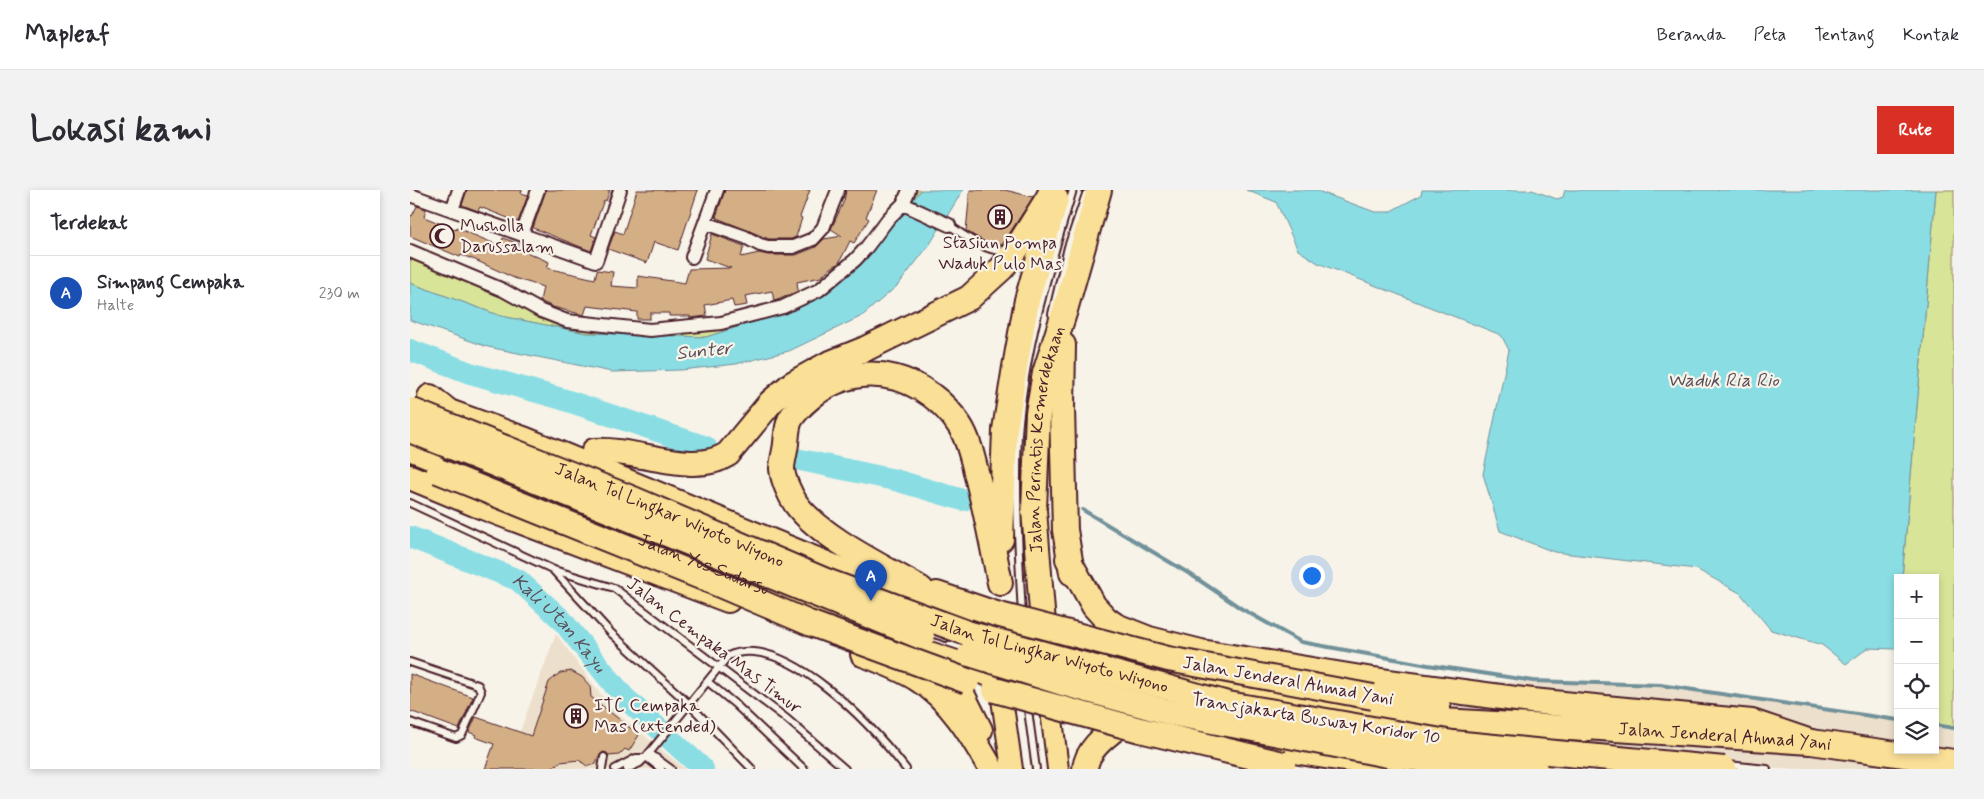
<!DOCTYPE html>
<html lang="id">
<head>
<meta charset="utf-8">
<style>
  body { margin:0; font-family:Mynerve,sans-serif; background:#f2f2f3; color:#2b2b33 }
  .controls { position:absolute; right:15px; bottom:15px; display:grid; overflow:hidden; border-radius:0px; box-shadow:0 2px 8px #0003 }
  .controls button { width:45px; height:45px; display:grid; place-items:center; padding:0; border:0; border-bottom:1px solid #e1e1e2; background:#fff; color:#2b2b33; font:25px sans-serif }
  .you { position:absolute; left:901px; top:385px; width:18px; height:18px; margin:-12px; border:4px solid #fff; border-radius:50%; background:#1a73e8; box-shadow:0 0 0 8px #1a73e833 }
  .badge { display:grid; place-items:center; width:32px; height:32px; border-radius:50%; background:#d93025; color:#fff; font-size:16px; font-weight:700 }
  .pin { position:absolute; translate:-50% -41px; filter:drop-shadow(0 1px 2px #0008) }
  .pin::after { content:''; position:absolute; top:26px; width:18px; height:15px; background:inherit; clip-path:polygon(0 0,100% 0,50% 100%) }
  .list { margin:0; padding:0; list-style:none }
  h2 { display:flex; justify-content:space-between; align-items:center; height:65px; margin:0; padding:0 20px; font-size:21px }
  h2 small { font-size:16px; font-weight:400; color:#7c7c81 }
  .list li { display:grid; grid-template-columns:32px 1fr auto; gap:15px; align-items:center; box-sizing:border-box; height:75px; padding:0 20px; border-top:1px solid #e1e1e2 }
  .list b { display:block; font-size:19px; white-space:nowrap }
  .list p { margin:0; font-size:16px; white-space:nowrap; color:#7c7c81 }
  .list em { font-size:16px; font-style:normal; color:#7c7c81 }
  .icon { flex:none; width:28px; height:28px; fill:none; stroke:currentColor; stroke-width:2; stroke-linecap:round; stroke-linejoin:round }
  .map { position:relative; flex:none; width:1544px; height:579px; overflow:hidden; border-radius:0px }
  header { display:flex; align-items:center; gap:30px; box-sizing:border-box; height:70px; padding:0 25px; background:#fff; border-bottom:1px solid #e1e1e2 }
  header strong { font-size:24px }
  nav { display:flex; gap:28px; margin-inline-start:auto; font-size:18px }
  .intro { display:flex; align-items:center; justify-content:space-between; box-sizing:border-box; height:120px; padding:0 30px }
  h1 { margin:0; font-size:35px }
  .button { padding:12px 22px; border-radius:0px; background:#d93025; color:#fff; font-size:18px; font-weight:700 }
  main { display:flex; gap:30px; padding:0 30px }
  aside { flex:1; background:#fff; border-radius:0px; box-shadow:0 2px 8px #0003 }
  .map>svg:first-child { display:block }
  .built { fill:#ecdfcb }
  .green { fill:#d8e598; stroke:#918262 }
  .water { fill:#8bdde4; stroke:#71919a }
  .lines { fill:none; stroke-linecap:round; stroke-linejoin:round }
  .stream { stroke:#71919a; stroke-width:4 }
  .river { stroke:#8bdde4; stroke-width:22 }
  .building { fill:#d4af86; stroke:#4a1f2b }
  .lane-casing { stroke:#4a1f2b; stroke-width:10 }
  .street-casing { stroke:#4a1f2b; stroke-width:16 }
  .primary-casing { stroke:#4a1f2b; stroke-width:24 }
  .highway-casing { stroke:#4a1f2b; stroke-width:28 }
  .lane { stroke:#f7f3e8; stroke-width:6 }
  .street { stroke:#f7f3e8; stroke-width:12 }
  .primary { stroke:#fadf96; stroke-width:20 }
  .highway { stroke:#fadf96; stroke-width:24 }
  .highway-bridge-casing { stroke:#4a1f2b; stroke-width:28; stroke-linecap:butt }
  .highway-bridge { stroke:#fadf96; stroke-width:24 }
  .labels { text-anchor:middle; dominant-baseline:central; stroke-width:4.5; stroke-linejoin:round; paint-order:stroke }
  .poi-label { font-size:18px; fill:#4a1f2b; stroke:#f7f3e8; text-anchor:start }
  .street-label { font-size:18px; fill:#4a1f2b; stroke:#f7f3e8 }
  .water-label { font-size:19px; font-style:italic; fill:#5a4e59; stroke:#f7f3e8 }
</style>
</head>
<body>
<header>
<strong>Mapleaf</strong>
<nav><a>Beranda</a><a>Peta</a><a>Tentang</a><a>Kontak</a></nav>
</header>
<div class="intro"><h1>Lokasi kami</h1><a class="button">Rute</a></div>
<main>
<aside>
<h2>Terdekat<small></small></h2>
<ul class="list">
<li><span class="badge" style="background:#1a4fb4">A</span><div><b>Simpang Cempaka</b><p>Halte</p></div><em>230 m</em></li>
</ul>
</aside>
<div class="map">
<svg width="1544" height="579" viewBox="0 0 1544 579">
  <rect width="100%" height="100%" fill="#f7f3e8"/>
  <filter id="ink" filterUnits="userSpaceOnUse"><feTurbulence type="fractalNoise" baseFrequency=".02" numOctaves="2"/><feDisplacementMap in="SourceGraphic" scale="10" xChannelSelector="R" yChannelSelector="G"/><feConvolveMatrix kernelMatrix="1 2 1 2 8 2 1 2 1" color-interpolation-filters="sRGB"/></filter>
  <g filter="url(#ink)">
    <path class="built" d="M 146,444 L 201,518 L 275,579 L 96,579 Z
      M 1017,490 L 1250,495 L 1488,530 L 1488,560 L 1525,560 L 1525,535 L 1544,538 L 1544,579 L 897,579 L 903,556 Z"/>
    <path class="green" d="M 499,0 L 511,0 L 450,74 L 407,108 L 353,129 L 296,147 L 176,143 L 91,126 L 0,93 L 0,61 L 131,121 L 240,140 L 373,117 L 426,87 Z
      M 1526,0 L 1544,0 L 1544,538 L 1525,535 L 1525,388 L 1492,388 Z"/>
    <path class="water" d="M 511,0 L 553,0 L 520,54 L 488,95 L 452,126 L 379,161 L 326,174 L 271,180 L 202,182 L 78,157 L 0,130 L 0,93 L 91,126 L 176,143 L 296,147 L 353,129 L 407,108 L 450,74 Z
      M 836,0 L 905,0 L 965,22 L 979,22 L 1011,5 L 1012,0 L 1122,0 L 1147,9 L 1153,7 L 1155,0 L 1526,0 L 1492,388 L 1488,388 L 1486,459 L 1458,458 L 1436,474 L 1412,455 L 1361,440 L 1330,403 L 1286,379 L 1144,362 L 1090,341 L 1073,284 L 1099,160 L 1091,145 L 908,73 L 888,60 L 866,12 Z"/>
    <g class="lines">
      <path class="stream" d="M 673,320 L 783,386 L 832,419 L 891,452 L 1018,475 L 1123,491 L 1250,495 L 1488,530
        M 1525,535 L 1544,538"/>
      <g class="river">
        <path d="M 0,160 L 60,183 L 152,209 L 296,257"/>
        <path d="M 386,269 L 485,290 L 553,310"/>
        <path id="s1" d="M 0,347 L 108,390 L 151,429 L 214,507 L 293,579"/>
      </g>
    </g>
    <path class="building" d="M 57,0 L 112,0 L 111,3 L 118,5 L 108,32 L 70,17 L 68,21 L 52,15 Z
      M 136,0 L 200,0 L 196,11 L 194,10 L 181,45 L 186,47 L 181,61 L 123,38 Z
      M 227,0 L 288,0 L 268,60 L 244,52 L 237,73 L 198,59 L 205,41 L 213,44 Z
      M 315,0 L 400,0 L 390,27 L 392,28 L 386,47 L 381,49 L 359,49 L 307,28 L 306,27 Z
      M 436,0 L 467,0 L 456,27 L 459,29 L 444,53 L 440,51 L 429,73 L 418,80 L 411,87 L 387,92 L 388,101 L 370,109 L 364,111 L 362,101 L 335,106 L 337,115 L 324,117 L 322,110 L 295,115 L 297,126 L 280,128 L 280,126 L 259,126 L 259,123 L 240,123 L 240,129 L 227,129 L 227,122 L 177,116 L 174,125 L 143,117 L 130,111 L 133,97 L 104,88 L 63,69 L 51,65 L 50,67 L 0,46 L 0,25 L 2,26 L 7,16 L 16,19 L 14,27 L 46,40 L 47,38 L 90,56 L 93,48 L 109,54 L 107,58 L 139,72 L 137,78 L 185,89 L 187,80 L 203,82 L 201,96 L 228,98 L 228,86 L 275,93 L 279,79 L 321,78 L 295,69 L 302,44 L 334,56 L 331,67 L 349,63 L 358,65 L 386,65 L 406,57 L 414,49 L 432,46 L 421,39 L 434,11 Z
      M 560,0 L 595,0 L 623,7 L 592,55 L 577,53 L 556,41 Z
      M 161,481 L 172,487 L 180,496 L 181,507 L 229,545 L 219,561 L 215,559 L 209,565 L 199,566 L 197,563 L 193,562 L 188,567 L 186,574 L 177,576 L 169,570 L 150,572 L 140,579 L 75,579 L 84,554 L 65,547 L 66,545 L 59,542 L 66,527 L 121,546 L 139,492 L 150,483 Z
      M 0,484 L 63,507 L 49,539 L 0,521 Z"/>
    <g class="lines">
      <g class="lane-casing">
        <path id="lane" d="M 539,35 C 552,44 582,67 597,59
          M 642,124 L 658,57 L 676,4
          M 0,313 L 144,380 L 204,398 L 377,529 L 435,579
          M 144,381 L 201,443 L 279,514 L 342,579
          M 612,426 C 609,365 605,305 608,244 C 614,162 639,78 663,0
          M 515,441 L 536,448
          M 0,472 L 68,495 L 71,502 L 52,545 L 46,548 L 0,532
          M 298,492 L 326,515 L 394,579
          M 617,513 L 626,579
          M 239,563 L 261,579
          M 236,567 L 251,579
          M 1318,575 L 1357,579
          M 192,579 L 194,567
          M 205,579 L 226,568 L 234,568
          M 217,579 L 230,573 L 236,567 L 318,466 C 376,441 464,538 496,579"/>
      </g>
      <g class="street-casing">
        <path id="street" d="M 0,5 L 186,71 L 210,0
          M 493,14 L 539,35
          M 42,20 L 49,0
          M 295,33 L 335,47 L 350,55 L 358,57 L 383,57 L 403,49 L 413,38 L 428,0
          M 112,44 L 128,0
          M 0,61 L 93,100 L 131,121 L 157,131 L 240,140 L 311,133 L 373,117 L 409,100 L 445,70 L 456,58 L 478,29 L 493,14 L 499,0
          M 282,67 L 307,0"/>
      </g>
      <g class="primary-casing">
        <path id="primary" d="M 589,488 L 602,579
          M 639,504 L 648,579"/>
      </g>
      <g class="highway-casing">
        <g id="highway">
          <path d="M 653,155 L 652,218 L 655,340 L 662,383"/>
          <path d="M 20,207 L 39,222 L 116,250 L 550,429"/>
          <path id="s2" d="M 0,258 L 513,462 L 640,504"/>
          <path d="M 184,261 C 226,258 284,287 318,264 L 361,212 L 382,194 L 418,174 L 455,159 L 559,108 L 592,78 L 605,61 L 637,10 L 642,0"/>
          <path d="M 0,287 L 65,314 L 318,410"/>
          <path d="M 591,349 L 595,240 L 605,177 L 617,110 L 646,9"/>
          <path d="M 658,369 L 684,416 L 696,429 L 706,436 L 739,449 L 791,462 L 963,490 L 1122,511 L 1342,532 L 1401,552"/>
          <path d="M 511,399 C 475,378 410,347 386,314 C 380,305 373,290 372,279 C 372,273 374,266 375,260 C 377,251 376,239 380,230 C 386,219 396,211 406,203 C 456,167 518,187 550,236 C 559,250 563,270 567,286 C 576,321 583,357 590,393"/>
          <path d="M 527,404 L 586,424"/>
          <path d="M 694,450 L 728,479"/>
          <path d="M 453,464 C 471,471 490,478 506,488 C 540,508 562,545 581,579"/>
          <path d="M 527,477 L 552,504 L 570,540"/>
          <path id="s3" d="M 637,484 L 624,320 L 628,223 L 635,183 L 655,120 L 689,0"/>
          <path d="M 750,485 L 960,527 L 1175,539"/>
          <path d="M 963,507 L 1028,517"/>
          <path id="s4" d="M 1160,536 L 1401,552 L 1544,572"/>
          <path d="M 788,543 C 850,555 912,567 975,574"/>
          <path d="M 675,579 C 677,555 704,541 721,526"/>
        </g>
      </g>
      <use href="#lane" class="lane"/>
      <use href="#street" class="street"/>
      <use href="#primary" class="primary"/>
      <use href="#highway" class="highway"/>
      <g class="highway-bridge-casing">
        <g id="highway-bridge">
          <path id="s5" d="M 0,220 L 223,309 L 416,391 L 557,443 L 818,514 L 1043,553 L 1314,579"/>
          <path d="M 0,240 L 512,447"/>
          <path d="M 28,281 L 296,389 L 399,433 L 557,491"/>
          <path d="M 586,424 L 758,469 L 963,507"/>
          <path d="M 560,464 L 656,494 L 761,523 L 988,567 L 1125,579"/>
          <path d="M 585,500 L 730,540 L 873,574"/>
        </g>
      </g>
      <use href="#highway-bridge" class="highway-bridge"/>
    </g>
  </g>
  <defs>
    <g id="building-ring" transform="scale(1.25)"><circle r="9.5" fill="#f7f3e8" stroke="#4a1f2b" stroke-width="1.5"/><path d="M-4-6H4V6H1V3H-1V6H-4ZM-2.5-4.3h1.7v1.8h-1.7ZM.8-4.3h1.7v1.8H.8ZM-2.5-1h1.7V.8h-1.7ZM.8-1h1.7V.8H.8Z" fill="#4a1f2b"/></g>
    <g id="mosque-ring" transform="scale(1.25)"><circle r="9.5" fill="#f7f3e8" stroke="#4a1f2b" stroke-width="1.5"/><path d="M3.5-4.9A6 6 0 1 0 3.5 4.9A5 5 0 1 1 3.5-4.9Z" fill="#4a1f2b"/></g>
  </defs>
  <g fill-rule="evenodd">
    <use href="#building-ring" x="590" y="27"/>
    <use href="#mosque-ring" x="32" y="46"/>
    <use href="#building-ring" x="166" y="526"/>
  </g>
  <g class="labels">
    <g class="poi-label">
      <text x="50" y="36">Musholla<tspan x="50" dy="21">Darussalam</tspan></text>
      <text x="590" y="53" text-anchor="middle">Stasiun Pompa<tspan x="590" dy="21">Waduk Pulo Mas</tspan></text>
      <text x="184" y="516">ITC Cempaka<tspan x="184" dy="21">Mas (extended)</tspan></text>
    </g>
    <g class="street-label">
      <text stroke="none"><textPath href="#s3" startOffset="236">Jalan Perintis Kemerdekaan</textPath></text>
      <text stroke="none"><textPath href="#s5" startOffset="280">Jalan Tol Lingkar Wiyoto Wiyono</textPath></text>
      <text stroke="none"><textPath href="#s2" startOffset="316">Jalan Yos Sudarso</textPath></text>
      <text transform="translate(304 456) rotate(37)">Jalan Cempaka Mas Timur</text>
      <text stroke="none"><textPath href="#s5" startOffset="685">Jalan Tol Lingkar Wiyoto Wiyono</textPath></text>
      <text transform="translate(878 491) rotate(10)">Jalan Jenderal Ahmad Yani</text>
      <text transform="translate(906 529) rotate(9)">Transjakarta Busway Koridor 10</text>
      <text stroke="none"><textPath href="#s4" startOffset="155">Jalan Jenderal Ahmad Yani</textPath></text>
    </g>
    <g class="water-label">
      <text transform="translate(294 161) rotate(-6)">Sunter</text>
      <text x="1313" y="190">Waduk Ria Rio</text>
      <text stroke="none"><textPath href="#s1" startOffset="176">Kali Utan Kayu</textPath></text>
    </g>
  </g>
</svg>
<div class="controls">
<button>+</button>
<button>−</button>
<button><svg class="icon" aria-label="locate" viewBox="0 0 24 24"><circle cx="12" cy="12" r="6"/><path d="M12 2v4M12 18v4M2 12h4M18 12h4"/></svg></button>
<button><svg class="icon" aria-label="layers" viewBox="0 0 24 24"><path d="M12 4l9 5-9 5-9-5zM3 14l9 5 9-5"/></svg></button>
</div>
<div class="you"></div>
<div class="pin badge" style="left:461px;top:411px;background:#1a4fb4">A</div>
</div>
</main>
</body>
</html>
